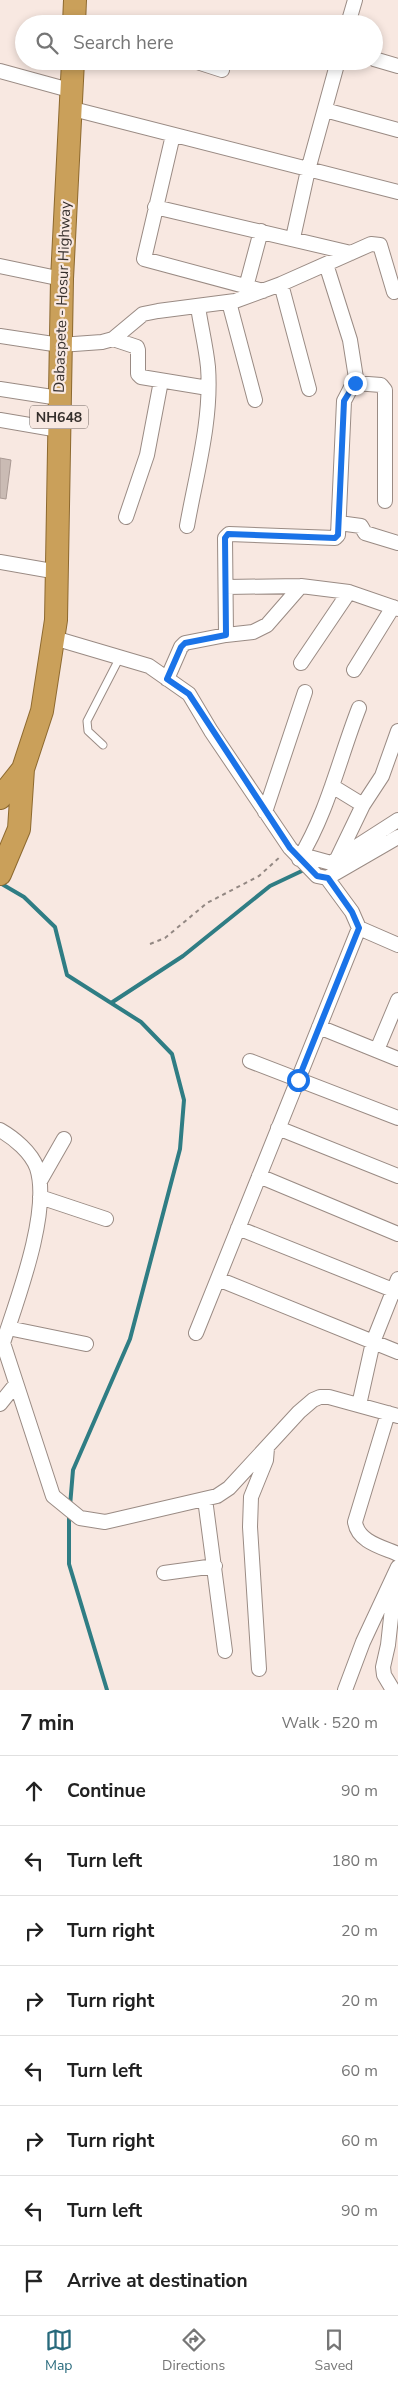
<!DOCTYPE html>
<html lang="en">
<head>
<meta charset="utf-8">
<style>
  body { margin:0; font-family:"Nunito Sans",sans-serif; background:#f2f2f2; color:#222 }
  .stop { position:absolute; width:15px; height:15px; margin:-11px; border:4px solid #1a73e8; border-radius:50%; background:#fff }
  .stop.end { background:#1a73e8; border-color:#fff; box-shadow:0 1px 5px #0008 }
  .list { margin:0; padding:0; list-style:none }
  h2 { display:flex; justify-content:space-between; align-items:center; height:65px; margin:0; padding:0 20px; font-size:21px }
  h2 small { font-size:16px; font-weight:400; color:#767676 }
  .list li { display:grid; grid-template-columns:32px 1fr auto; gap:15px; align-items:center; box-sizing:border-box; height:70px; padding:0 20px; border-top:1px solid #e0e0e0 }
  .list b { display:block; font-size:19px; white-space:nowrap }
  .list em { font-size:16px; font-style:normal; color:#767676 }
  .icon { flex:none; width:28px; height:28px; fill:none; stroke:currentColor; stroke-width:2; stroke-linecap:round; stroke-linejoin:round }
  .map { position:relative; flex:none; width:398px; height:1690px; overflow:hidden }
  .search { position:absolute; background:#fff; box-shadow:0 2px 8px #0003; left:15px; right:15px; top:15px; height:55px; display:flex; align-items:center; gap:12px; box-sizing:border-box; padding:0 18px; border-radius:28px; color:#767676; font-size:19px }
  .sheet { height:625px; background:#fff }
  nav { display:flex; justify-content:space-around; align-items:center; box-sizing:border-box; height:70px; border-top:1px solid #e0e0e0; background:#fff; font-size:14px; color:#767676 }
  nav a { display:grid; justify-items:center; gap:2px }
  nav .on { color:#286a7c }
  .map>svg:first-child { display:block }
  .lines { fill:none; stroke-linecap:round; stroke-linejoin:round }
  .stream { stroke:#2f7d84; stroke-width:4 }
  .building { fill:#cabbb4; stroke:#a99993 }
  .service-casing { stroke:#9a8b84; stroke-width:9 }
  .minor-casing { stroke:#9a8b84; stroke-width:16 }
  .trunk-casing { stroke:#8d692f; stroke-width:24 }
  .path { stroke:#938883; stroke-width:2; stroke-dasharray:4 4; stroke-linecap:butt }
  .service { stroke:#fff; stroke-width:7 }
  .minor { stroke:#fff; stroke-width:14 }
  .trunk { stroke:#caa05a; stroke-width:22 }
  .route { stroke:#1a73e8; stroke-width:6 }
  .labels { text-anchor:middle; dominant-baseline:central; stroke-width:4.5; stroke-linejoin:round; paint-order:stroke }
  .shield { fill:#f8e8e1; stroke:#706662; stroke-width:1 }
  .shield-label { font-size:14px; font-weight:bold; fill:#352f2c }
  .street-label { font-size:15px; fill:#352f2c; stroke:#f8e8e1 }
</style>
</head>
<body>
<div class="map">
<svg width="398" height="1690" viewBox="0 0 398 1690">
  <rect width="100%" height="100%" fill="#f8e8e1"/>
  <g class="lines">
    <path class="stream" d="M 0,883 L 24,897 L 55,927 L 67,975 L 141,1022 L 172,1054 L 184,1100 L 180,1149 L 130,1339 L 73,1470 L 70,1506
      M 111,1003 L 183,956 L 270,886 L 306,869
      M 69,1513 L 69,1564 L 107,1690"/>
  </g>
  <path class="building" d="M 0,458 L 11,460 L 6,499 L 0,498 Z"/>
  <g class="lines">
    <g class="service-casing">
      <path id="service" d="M 103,745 L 88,731 L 87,721 L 120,657"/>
    </g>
    <g class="minor-casing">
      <path id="minor" d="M 348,24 L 355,0
        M 374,59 L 398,66
        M 194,61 L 222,70
        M 0,71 L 73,91
        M 73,109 L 398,192
        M 325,110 L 398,130
        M 173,135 L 144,259 L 263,291
        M 155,207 L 351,253
        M 293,238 L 308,170 L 338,61
        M 0,266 L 62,279
        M 281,284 L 309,389
        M 246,287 L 261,231
        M 229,302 L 255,400
        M 0,336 L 60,345 L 102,342 L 113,339 L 143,314 L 158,311 L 235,301 L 281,284 L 371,244 L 380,245 L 394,292
        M 113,339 L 137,347 L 138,350 L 138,374 L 141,377 L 208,388
        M 355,383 L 381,385 L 385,390 L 385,501
        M 0,389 L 59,398
        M 0,420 L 59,430
        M 126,517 L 147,455 L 161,381
        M 339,523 L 361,526 L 365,533 L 398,543
        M 187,526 C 196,475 212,420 208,367 C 206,347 201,327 198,307
        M 0,562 L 58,572
        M 226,587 L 301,586 L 349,592 L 398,609
        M 226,635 L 253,632 L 267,625 L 301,586
        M 54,638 L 149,666 L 189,694 L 211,731 L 290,848 L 317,876 L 327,878 L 398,837
        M 301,663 L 349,592
        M 354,670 L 393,607
        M 167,679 L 181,647 L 185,643 L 226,635 L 225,538 L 229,534 L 335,538 L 338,535 L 344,401 L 356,378 L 350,340 L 326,264
        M 332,786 L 363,805
        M 265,812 L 305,692
        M 302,855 L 331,863 L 398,820
        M 299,859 C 328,812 339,759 359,708
        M 336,861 L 363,805 L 382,776 L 398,731
        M 359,928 L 398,945
        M 319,1027 L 398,1059
        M 377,1050 L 398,1000
        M 250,1061 L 398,1118
        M 278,1128 L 398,1176
        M 0,1130 C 14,1138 31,1152 37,1168 C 51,1211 17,1300 3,1343
        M 259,1176 L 398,1234
        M 40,1181 L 64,1139
        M 40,1197 L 106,1219
        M 238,1228 L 398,1292
        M 218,1279 L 398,1352
        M 8,1328 L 86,1344
        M 196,1333 L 359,928 L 352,912 L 327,878
        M 0,1340 L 3,1343 L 53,1496 L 80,1518 L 105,1522 L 217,1496 L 229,1488 L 299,1412 L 313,1400 L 320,1397 L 329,1397 L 398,1416
        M 0,1404 L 16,1384
        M 359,1405 L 373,1342 L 398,1279
        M 388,1413 L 355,1522 C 358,1542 382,1547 398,1554
        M 205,1499 L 225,1651
        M 164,1573 L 215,1566
        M 259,1669 L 250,1527 L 251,1497 L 266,1460 L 267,1448
        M 345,1690 L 363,1642 L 398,1567
        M 393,1690 L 384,1675 L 383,1667 L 388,1645 L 395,1581"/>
    </g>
    <g class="trunk-casing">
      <path id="trunk" d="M 74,24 L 75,0
        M 0,798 L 23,769
        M 0,874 L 19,829 L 23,769 L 42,711 L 56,620 L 62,279 L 73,61"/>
    </g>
    <path class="path" d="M 150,944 L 165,938 L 207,903 L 259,876 L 281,856"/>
    <use href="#service" class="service"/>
    <use href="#minor" class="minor"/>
    <use href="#trunk" class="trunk"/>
  </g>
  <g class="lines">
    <path class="route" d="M 298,1080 L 359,928 L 352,912 L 328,878 L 317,876 L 290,848 L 189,694 L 167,679 L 181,647 L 185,643 L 226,635 L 225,538 L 228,534 L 335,538 L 338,535 L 344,401 L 355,383"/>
  </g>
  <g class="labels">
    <rect class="shield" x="30" y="405.5" width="58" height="23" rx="4"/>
    <g class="shield-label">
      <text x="59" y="417">NH648</text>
    </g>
    <g class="street-label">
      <text transform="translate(62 297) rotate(-88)">Dabaspete - Hosur Highway</text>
    </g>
  </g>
</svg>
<div class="stop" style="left:298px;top:1080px"></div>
<div class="stop end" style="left:355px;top:383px"></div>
<div class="search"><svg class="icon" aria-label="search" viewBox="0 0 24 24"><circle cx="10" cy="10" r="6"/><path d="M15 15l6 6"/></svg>Search here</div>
</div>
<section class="sheet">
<h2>7 min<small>Walk · 520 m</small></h2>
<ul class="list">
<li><svg class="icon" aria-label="ahead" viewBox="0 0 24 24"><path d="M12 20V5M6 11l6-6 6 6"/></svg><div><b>Continue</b></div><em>90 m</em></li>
<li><svg class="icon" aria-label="left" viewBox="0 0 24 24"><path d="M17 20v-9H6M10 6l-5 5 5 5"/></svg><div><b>Turn left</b></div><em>180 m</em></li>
<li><svg class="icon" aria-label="right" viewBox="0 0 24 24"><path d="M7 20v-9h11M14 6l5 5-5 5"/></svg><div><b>Turn right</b></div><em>20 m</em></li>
<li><svg class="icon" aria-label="right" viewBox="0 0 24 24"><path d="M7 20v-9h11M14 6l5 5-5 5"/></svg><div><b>Turn right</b></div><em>20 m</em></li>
<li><svg class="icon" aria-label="left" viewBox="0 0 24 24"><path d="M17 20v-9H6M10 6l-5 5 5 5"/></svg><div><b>Turn left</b></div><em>60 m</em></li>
<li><svg class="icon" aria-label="right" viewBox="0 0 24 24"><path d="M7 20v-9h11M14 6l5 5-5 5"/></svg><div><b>Turn right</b></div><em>60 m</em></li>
<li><svg class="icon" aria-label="left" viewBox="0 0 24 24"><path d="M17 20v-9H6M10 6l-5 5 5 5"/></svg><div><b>Turn left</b></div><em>90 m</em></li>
<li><svg class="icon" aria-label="arrive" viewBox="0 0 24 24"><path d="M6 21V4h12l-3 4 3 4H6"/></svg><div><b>Arrive at destination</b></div></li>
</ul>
</section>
<nav>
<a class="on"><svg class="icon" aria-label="map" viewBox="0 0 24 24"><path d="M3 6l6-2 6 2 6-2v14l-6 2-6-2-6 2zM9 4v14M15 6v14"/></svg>Map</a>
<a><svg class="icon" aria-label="directions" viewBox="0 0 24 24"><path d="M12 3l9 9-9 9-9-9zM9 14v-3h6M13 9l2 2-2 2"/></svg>Directions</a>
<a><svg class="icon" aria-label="saved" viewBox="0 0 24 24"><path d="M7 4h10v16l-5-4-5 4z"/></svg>Saved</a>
</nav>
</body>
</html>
